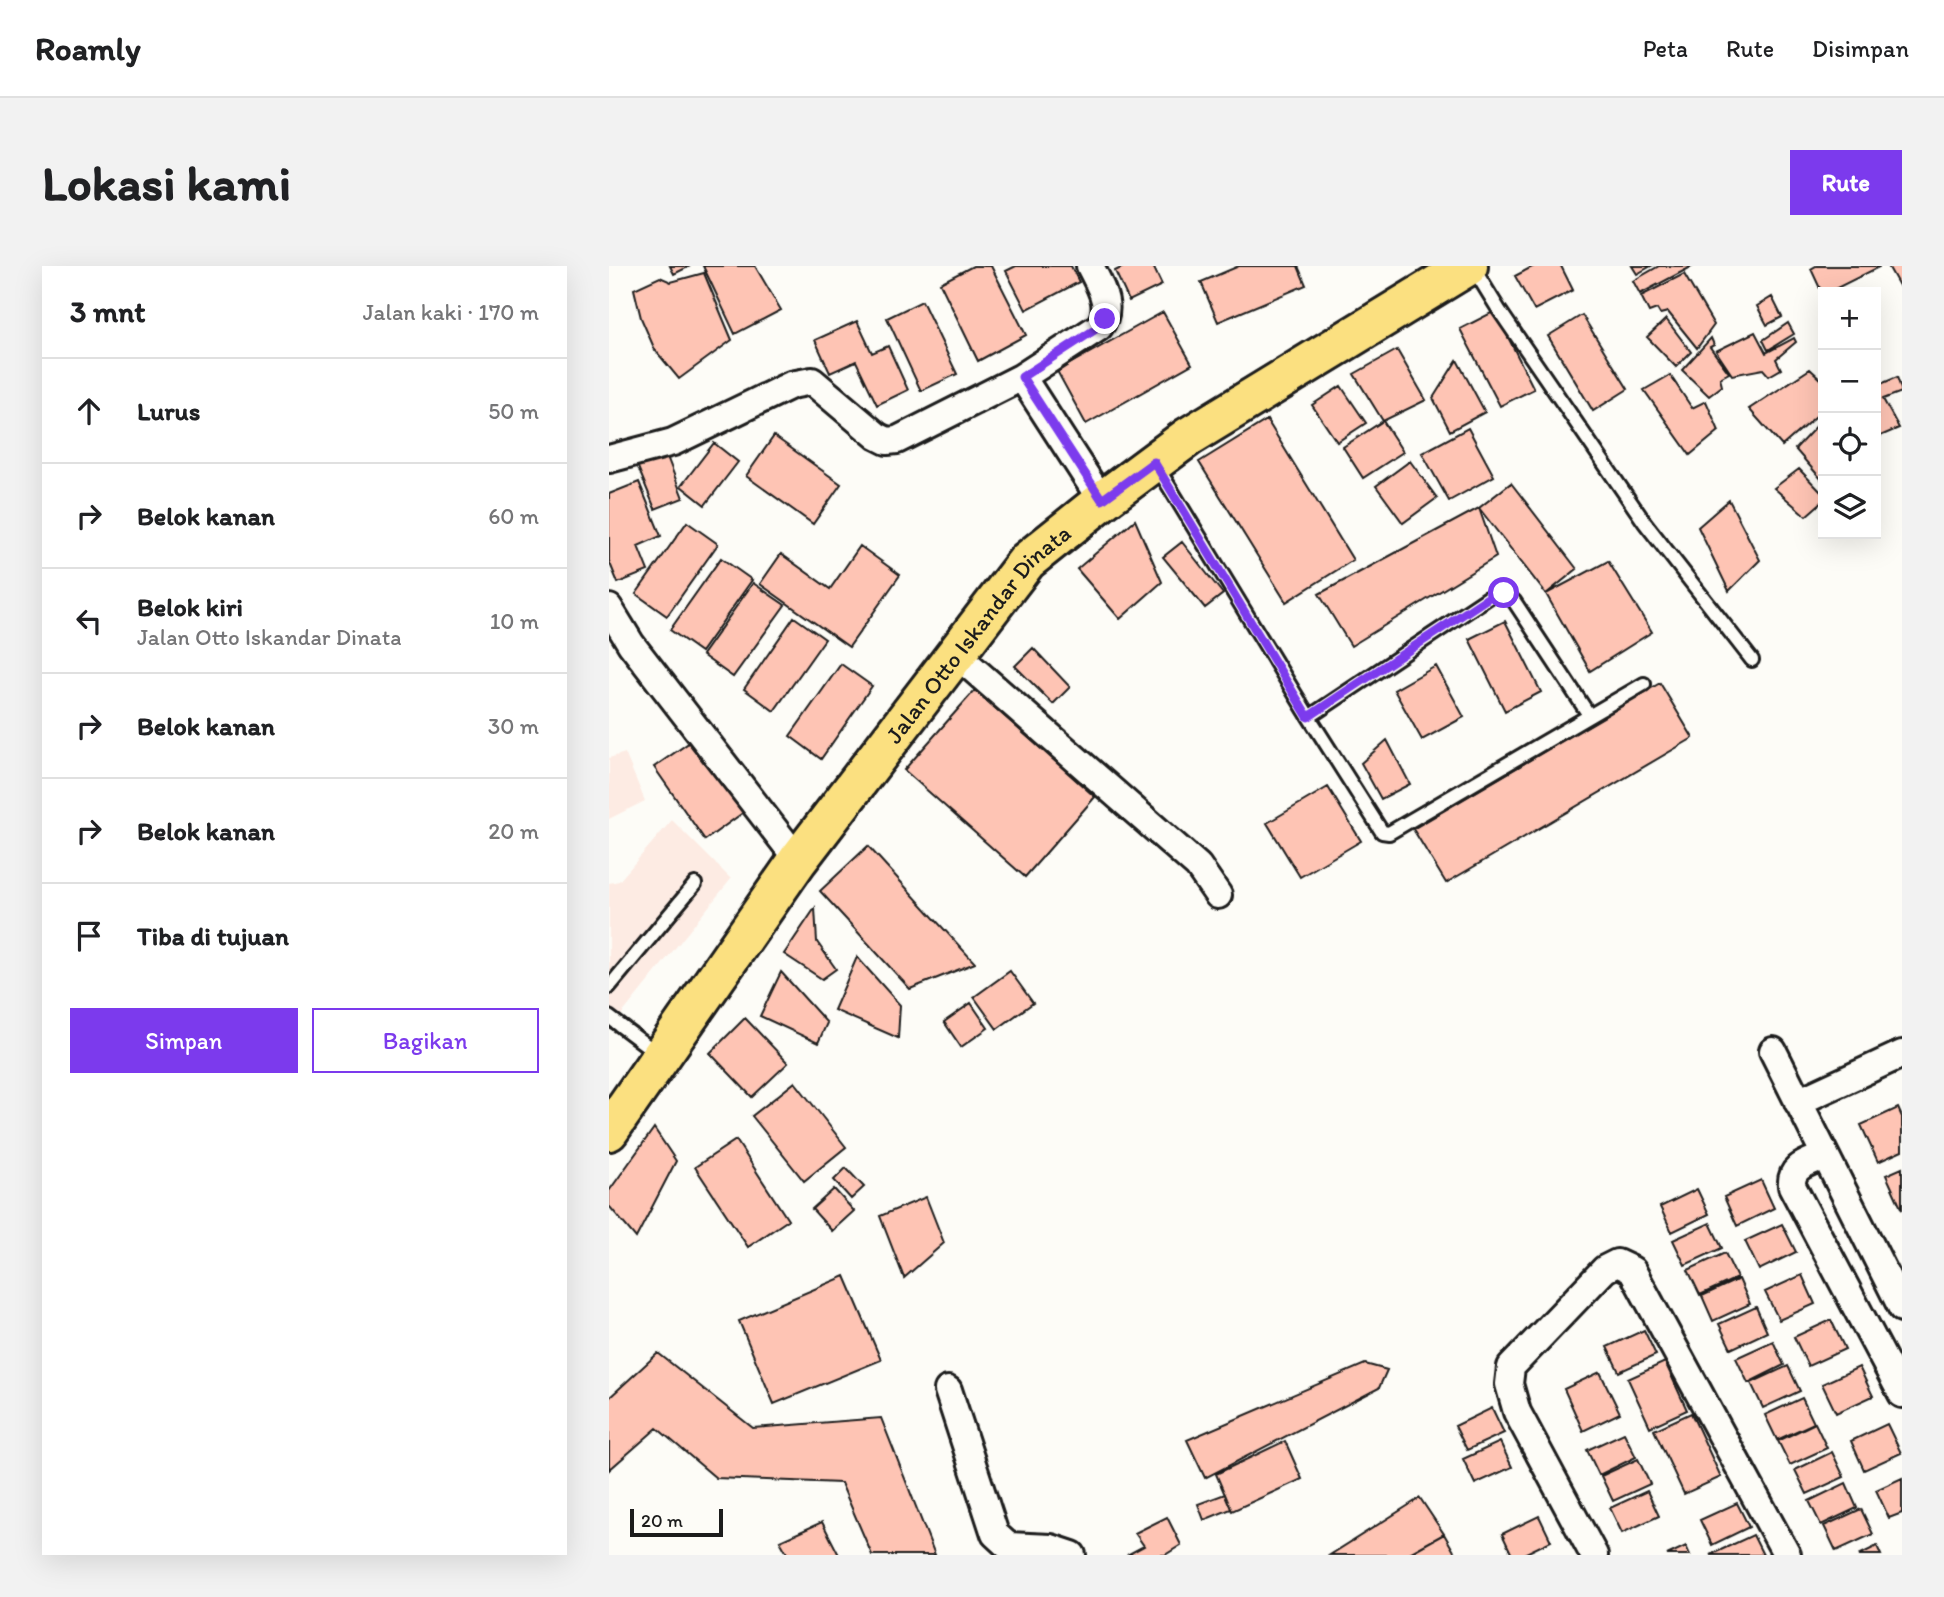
<!DOCTYPE html>
<html lang="id">
<head>
<meta charset="utf-8">
<style>
  body { margin:0; font-family:Itim,sans-serif; background:#f2f2f2; color:#202124 }
  .controls { position:absolute; right:21px; top:21px; display:grid; overflow:hidden; border-radius:0px; box-shadow:0 7px 28px #0002 }
  .controls button { width:63px; height:63px; display:grid; place-items:center; padding:0; border:0; border-bottom:2px solid #e0e0e0; background:#fff; color:#202124; font:35px sans-serif }
  .scale { position:absolute; left:21px; bottom:18px; width:93px; box-sizing:border-box; padding-left:7px; border:4px solid #1c1c1c; border-top:0; font-size:19px; line-height:24px; white-space:nowrap; color:#1c1c1c; -webkit-text-stroke:5px #fdfcf7; paint-order:stroke }
  .stop { position:absolute; width:21px; height:21px; margin:-16px; border:5px solid #7c3aed; border-radius:50%; background:#fff }
  .stop.end { background:#7c3aed; border-color:#fff; box-shadow:0 2px 7px #0008 }
  .list { margin:0; padding:0; list-style:none }
  h2 { display:flex; justify-content:space-between; align-items:center; height:91px; margin:0; padding:0 28px; font-size:30px }
  h2 small { font-size:23px; font-weight:400; color:#757577 }
  .list li { display:grid; grid-template-columns:46px 1fr auto; gap:21px; align-items:center; box-sizing:border-box; height:105px; padding:0 28px; border-top:2px solid #e0e0e0 }
  .list b { display:block; font-size:26px; white-space:nowrap }
  .list p { margin:0; font-size:23px; white-space:nowrap; color:#757577 }
  .list em { font-size:23px; font-style:normal; color:#757577 }
  .actions { display:flex; gap:14px; padding:21px 28px }
  .actions a { flex:1; padding:16px 0; border:2px solid #7c3aed; border-radius:0px; text-align:center; font-size:24px; color:#7c3aed }
  .actions .main { background:#7c3aed; color:#fff }
  .icon { flex:none; width:38px; height:38px; fill:none; stroke:currentColor; stroke-width:2; stroke-linecap:round; stroke-linejoin:round }
  .map { position:relative; flex:none; width:1293px; height:1289px; overflow:hidden; border-radius:0px }
  header { display:flex; align-items:center; gap:42px; box-sizing:border-box; height:98px; padding:0 35px; background:#fff; border-bottom:2px solid #e0e0e0 }
  header strong { font-size:33px }
  nav { display:flex; gap:38px; margin-inline-start:auto; font-size:24px }
  .intro { display:flex; align-items:center; justify-content:space-between; box-sizing:border-box; height:168px; padding:0 42px }
  h1 { margin:0; font-size:49px }
  .button { padding:18px 32px; border-radius:0px; background:#7c3aed; color:#fff; font-size:24px; font-weight:700 }
  main { display:flex; gap:42px; padding:0 42px }
  aside { flex:1; background:#fff; border-radius:0px; box-shadow:0 7px 28px #0002 }
  .map>svg:first-child { display:block }
  .built { fill:#fdebe3 }
  .building { fill:#fec4b4; stroke:#1c1c1c; stroke-width:2 }
  .lines { fill:none; stroke-linecap:round; stroke-linejoin:round }
  .service-casing { stroke:#1c1c1c; stroke-width:18 }
  .minor-casing { stroke:#1c1c1c; stroke-width:32 }
  .primary-casing { stroke:#1c1c1c; stroke-width:44 }
  .service { stroke:#fdfcf7; stroke-width:12 }
  .minor { stroke:#fdfcf7; stroke-width:26 }
  .primary { stroke:#fbe080; stroke-width:38 }
  .route { stroke:#7c3aed; stroke-width:9 }
  .labels { text-anchor:middle; dominant-baseline:central; stroke-width:7; stroke-linejoin:round; paint-order:stroke }
  .street-label { font-size:24px; fill:#1c1c1c; stroke:#fdfcf7 }
</style>
</head>
<body>
<header>
<strong>Roamly</strong>
<nav><a>Peta</a><a>Rute</a><a>Disimpan</a></nav>
</header>
<div class="intro"><h1>Lokasi kami</h1><a class="button">Rute</a></div>
<main>
<aside>
<h2>3 mnt<small>Jalan kaki · 170 m</small></h2>
<ul class="list">
<li><svg class="icon" aria-label="ahead" viewBox="0 0 24 24"><path d="M12 20V5M6 11l6-6 6 6"/></svg><div><b>Lurus</b></div><em>50 m</em></li>
<li><svg class="icon" aria-label="right" viewBox="0 0 24 24"><path d="M7 20v-9h11M14 6l5 5-5 5"/></svg><div><b>Belok kanan</b></div><em>60 m</em></li>
<li><svg class="icon" aria-label="left" viewBox="0 0 24 24"><path d="M17 20v-9H6M10 6l-5 5 5 5"/></svg><div><b>Belok kiri</b><p>Jalan Otto Iskandar Dinata</p></div><em>10 m</em></li>
<li><svg class="icon" aria-label="right" viewBox="0 0 24 24"><path d="M7 20v-9h11M14 6l5 5-5 5"/></svg><div><b>Belok kanan</b></div><em>30 m</em></li>
<li><svg class="icon" aria-label="right" viewBox="0 0 24 24"><path d="M7 20v-9h11M14 6l5 5-5 5"/></svg><div><b>Belok kanan</b></div><em>20 m</em></li>
<li><svg class="icon" aria-label="arrive" viewBox="0 0 24 24"><path d="M6 21V4h12l-3 4 3 4H6"/></svg><div><b>Tiba di tujuan</b></div></li>
</ul>
<div class="actions"><a class="main">Simpan</a><a>Bagikan</a></div>
</aside>
<div class="map">
<svg width="1293" height="1289" viewBox="0 0 1293 1289">
  <rect width="100%" height="100%" fill="#fdfcf7"/>
  <filter id="ink" filterUnits="userSpaceOnUse"><feTurbulence type="fractalNoise" baseFrequency=".0143" numOctaves="2"/><feDisplacementMap in="SourceGraphic" scale="14" xChannelSelector="R" yChannelSelector="G"/><feConvolveMatrix kernelMatrix="1 2 1 2 8 2 1 2 1" color-interpolation-filters="sRGB"/></filter>
  <g filter="url(#ink)">
    <path class="built" d="M 16,487 L 36,535 L 0,553 L 0,492 Z
      M 63,554 L 122,613 L 0,764 L 0,617 L 10,615 Z"/>
    <path class="building" d="M 61,0 L 81,0 L 65,8 Z
      M 94,0 L 146,0 L 172,44 L 126,68 Z
      M 364,0 L 382,0 L 417,69 L 369,95 L 331,17 Z
      M 407,0 L 462,0 L 470,16 L 417,44 L 397,5 Z
      M 516,0 L 544,0 L 553,19 L 520,35 L 506,5 Z
      M 630,0 L 689,0 L 697,19 L 609,56 L 592,16 Z
      M 925,0 L 952,0 L 964,24 L 925,44 L 906,10 Z
      M 1023,0 L 1042,0 L 1028,8 Z
      M 1050,0 L 1084,0 L 1031,28 L 1024,15 Z
      M 1207,0 L 1270,0 L 1270,1 L 1214,29 L 1202,3 Z
      M 1279,0 L 1293,0 L 1293,25 Z
      M 95,7 L 123,74 L 70,113 L 46,84 L 32,52 L 25,23 L 51,11 L 62,16 Z
      M 1075,8 L 1105,59 L 1088,82 L 1059,46 L 1051,48 L 1048,43 L 1040,46 L 1032,30 Z
      M 1163,31 L 1173,51 L 1158,59 L 1148,40 Z
      M 313,35 L 348,108 L 312,125 L 278,52 Z
      M 886,45 L 925,123 L 891,140 L 851,63 Z
      M 554,46 L 583,98 L 477,158 L 448,105 Z
      M 973,49 L 1019,123 L 984,145 L 939,70 Z
      M 1057,53 L 1082,86 L 1067,101 L 1038,71 Z
      M 248,55 L 263,87 L 279,80 L 299,124 L 268,139 L 247,95 L 221,107 L 206,74 Z
      M 1179,57 L 1185,68 L 1159,84 L 1154,74 Z
      M 1146,66 L 1157,87 L 1185,72 L 1187,76 L 1167,93 L 1172,103 L 1160,110 L 1154,103 L 1123,109 L 1107,85 Z
      M 1102,72 L 1105,79 L 1101,81 L 1120,107 L 1111,112 L 1113,120 L 1100,130 L 1073,104 Z
      M 788,84 L 817,134 L 774,155 L 745,108 Z
      M 848,94 L 876,146 L 841,165 L 824,132 Z
      M 1201,103 L 1213,114 L 1214,144 L 1173,180 L 1140,143 Z
      M 1061,109 L 1083,142 L 1097,135 L 1110,165 L 1081,189 L 1035,124 Z
      M 1288,111 L 1293,126 L 1274,133 L 1290,162 L 1269,171 L 1267,120 Z
      M 732,120 L 757,157 L 728,176 L 703,139 Z
      M 1214,153 L 1214,215 L 1186,183 Z
      M 658,154 L 744,294 L 677,336 L 590,196 Z
      M 774,155 L 794,186 L 754,212 L 734,181 Z
      M 859,162 L 885,210 L 840,235 L 813,187 Z
      M 165,170 L 232,218 L 204,258 L 137,210 Z
      M 105,177 L 129,196 L 96,239 L 72,220 Z
      M 57,188 L 74,232 L 46,243 L 28,199 Z
      M 801,195 L 828,232 L 794,257 L 767,220 Z
      M 1190,203 L 1214,228 L 1214,235 L 1197,250 L 1165,222 Z
      M 30,216 L 52,270 L 29,280 L 39,305 L 9,317 L 0,295 L 0,228 Z
      M 902,217 L 968,303 L 937,328 L 870,242 Z
      M 1120,234 L 1151,294 L 1120,325 L 1089,261 Z
      M 870,242 L 887,291 L 742,380 L 710,328 Z
      M 526,254 L 553,316 L 511,353 L 468,303 Z
      M 78,256 L 109,278 L 58,350 L 27,328 Z
      M 573,276 L 614,328 L 596,342 L 554,291 Z
      M 251,280 L 291,309 L 240,381 L 151,318 L 172,288 L 221,323 Z
      M 112,292 L 143,314 L 92,386 L 61,364 Z
      M 999,295 L 1043,366 L 981,405 L 937,328 Z
      M 144,317 L 176,339 L 124,411 L 93,389 Z
      M 185,351 L 216,373 L 165,445 L 135,423 Z
      M 896,355 L 932,426 L 896,445 L 860,373 Z
      M 424,382 L 461,421 L 444,438 L 406,400 Z
      M 232,398 L 263,420 L 212,493 L 181,470 Z
      M 827,400 L 855,451 L 813,474 L 785,424 Z
      M 1051,417 L 1084,472 L 837,617 L 804,563 Z
      M 366,424 L 486,531 L 416,611 L 295,504 Z
      M 84,474 L 135,546 L 96,574 L 45,501 Z
      M 778,474 L 801,518 L 772,533 L 752,497 Z
      M 719,521 L 752,575 L 691,611 L 658,557 Z
      M 259,580 L 366,697 L 301,723 L 211,625 Z
      M 206,642 L 208,676 L 227,703 L 213,713 L 175,688 Z
      M 248,691 L 291,739 L 289,772 L 225,744 Z
      M 401,705 L 424,737 L 388,763 L 365,731 Z
      M 172,706 L 218,757 L 209,777 L 151,750 Z
      M 362,737 L 379,762 L 352,781 L 335,756 Z
      M 136,752 L 179,797 L 143,831 L 101,787 Z
      M 186,816 L 237,881 L 195,915 L 143,850 Z
      M 1289,842 L 1293,851 L 1293,885 L 1269,896 L 1252,859 Z
      M 45,862 L 67,895 L 27,972 L 0,940 L 0,925 Z
      M 127,874 L 179,954 L 139,981 L 86,901 Z
      M 237,902 L 255,921 L 242,933 L 225,914 Z
      M 1293,902 L 1293,944 L 1277,909 Z
      M 1152,914 L 1165,942 L 1128,960 L 1115,931 Z
      M 225,923 L 245,945 L 223,965 L 203,943 Z
      M 1088,923 L 1100,948 L 1063,966 L 1051,941 Z
      M 317,931 L 335,977 L 295,1012 L 271,950 Z
      M 1101,957 L 1113,982 L 1076,999 L 1064,974 Z
      M 1173,958 L 1187,986 L 1150,1004 L 1136,975 Z
      M 1116,987 L 1128,1012 L 1091,1029 L 1079,1004 Z
      M 1193,1009 L 1206,1038 L 1170,1054 L 1156,1026 Z
      M 236,1010 L 272,1094 L 165,1138 L 130,1055 Z
      M 1130,1013 L 1141,1038 L 1104,1055 L 1093,1030 Z
      M 1147,1041 L 1158,1066 L 1122,1083 L 1110,1058 Z
      M 1222,1054 L 1236,1083 L 1199,1100 L 1185,1071 Z
      M 1035,1064 L 1047,1089 L 1010,1106 L 998,1081 Z
      M 1164,1075 L 1175,1099 L 1139,1117 L 1127,1092 Z
      M 49,1087 L 144,1162 L 272,1152 L 326,1289 L 263,1289 L 232,1217 L 107,1212 L 48,1162 L 0,1204 L 0,1132 Z
      M 1056,1096 L 1078,1144 L 1041,1161 L 1019,1113 Z
      M 756,1098 L 778,1104 L 770,1122 L 596,1212 L 578,1174 Z
      M 1179,1100 L 1191,1125 L 1154,1142 L 1142,1117 Z
      M 1250,1101 L 1264,1130 L 1227,1147 L 1213,1118 Z
      M 991,1106 L 1011,1147 L 974,1165 L 955,1123 Z
      M 1193,1132 L 1205,1157 L 1168,1174 L 1156,1149 Z
      M 883,1142 L 895,1167 L 858,1184 L 846,1160 Z
      M 1082,1147 L 1112,1211 L 1075,1228 L 1045,1164 Z
      M 1206,1157 L 1218,1182 L 1181,1199 L 1169,1175 Z
      M 1278,1158 L 1292,1187 L 1255,1204 L 1242,1175 Z
      M 1015,1167 L 1027,1191 L 990,1209 L 978,1184 Z
      M 676,1175 L 693,1213 L 623,1245 L 607,1208 Z
      M 891,1176 L 903,1201 L 866,1218 L 854,1193 Z
      M 1223,1186 L 1235,1211 L 1198,1228 L 1186,1204 Z
      M 1029,1193 L 1041,1218 L 1004,1235 L 992,1210 Z
      M 1293,1212 L 1293,1247 L 1280,1252 L 1267,1224 Z
      M 1237,1217 L 1248,1242 L 1212,1259 L 1200,1235 Z
      M 1038,1225 L 1050,1250 L 1013,1267 L 1001,1242 Z
      M 616,1228 L 622,1243 L 595,1254 L 589,1238 Z
      M 811,1232 L 835,1268 L 797,1289 L 721,1289 Z
      M 1128,1237 L 1140,1261 L 1103,1279 L 1091,1254 Z
      M 1252,1243 L 1264,1268 L 1227,1285 L 1215,1260 Z
      M 930,1250 L 942,1275 L 913,1289 L 903,1289 L 893,1268 Z
      M 558,1251 L 572,1279 L 556,1289 L 518,1289 L 535,1280 L 526,1267 Z
      M 213,1256 L 230,1289 L 179,1289 L 171,1275 Z
      M 835,1268 L 847,1289 L 797,1289 Z
      M 1144,1269 L 1154,1289 L 1101,1289 Z
      M 1077,1280 L 1081,1289 L 1058,1289 Z
      M 1268,1280 L 1272,1289 L 1250,1289 Z"/>
    <g class="lines">
      <g class="service-casing">
        <path id="service" d="M 863,0 L 890,44 L 1036,257 L 1143,394
          M 547,199 L 700,451 L 773,566 L 780,567 L 1035,418
          M 700,451 L 886,327 L 895,327 L 905,335 L 980,449
          M 0,721 L 86,618
          M 0,751 L 49,788"/>
      </g>
      <g class="minor-casing">
        <path id="minor" d="M 413,111 L 490,61 C 505,41 491,20 481,0
          M 0,193 L 64,176 L 182,119 L 203,115 L 268,170 L 278,175 L 288,174 L 413,111 L 493,235
          M 0,342 L 22,378 L 189,594
          M 347,388 L 589,600 L 609,629
          M 1164,785 L 1293,1042
          M 1189,836 L 1293,788
          M 1215,890 C 1199,897 1181,900 1183,920 L 1293,1128
          M 339,1124 L 386,1268 L 399,1280 L 442,1282 L 463,1289
          M 985,1289 L 908,1146 L 900,1118 L 902,1101 L 996,1003 L 1008,997 L 1023,1004 L 1178,1289"/>
      </g>
      <g class="primary-casing">
        <g id="primary">
          <path id="s1" d="M 0,865 L 189,594 L 418,295 L 493,235 L 579,171 L 859,0"/>
        </g>
      </g>
      <use href="#service" class="service"/>
      <use href="#minor" class="minor"/>
      <use href="#primary" class="primary"/>
    </g>
  </g>
  <g class="lines" filter="url(#ink)">
    <path class="route" d="M 496,53 L 490,61 L 413,111 L 493,234 L 545,196 L 699,451 L 886,327 L 895,327"/>
  </g>
  <g class="labels">
    <g class="street-label">
      <text stroke="none"><textPath href="#s1" startOffset="620">Jalan Otto Iskandar Dinata</textPath></text>
    </g>
  </g>
</svg>
<div class="controls">
<button>+</button>
<button>−</button>
<button><svg class="icon" aria-label="locate" viewBox="0 0 24 24"><circle cx="12" cy="12" r="6"/><path d="M12 2v4M12 18v4M2 12h4M18 12h4"/></svg></button>
<button><svg class="icon" aria-label="layers" viewBox="0 0 24 24"><path d="M12 4l9 5-9 5-9-5zM3 14l9 5 9-5"/></svg></button>
</div>
<div class="scale">20 m</div>
<div class="stop" style="left:895px;top:327px"></div>
<div class="stop end" style="left:496px;top:53px"></div>
</div>
</main>
</body>
</html>
